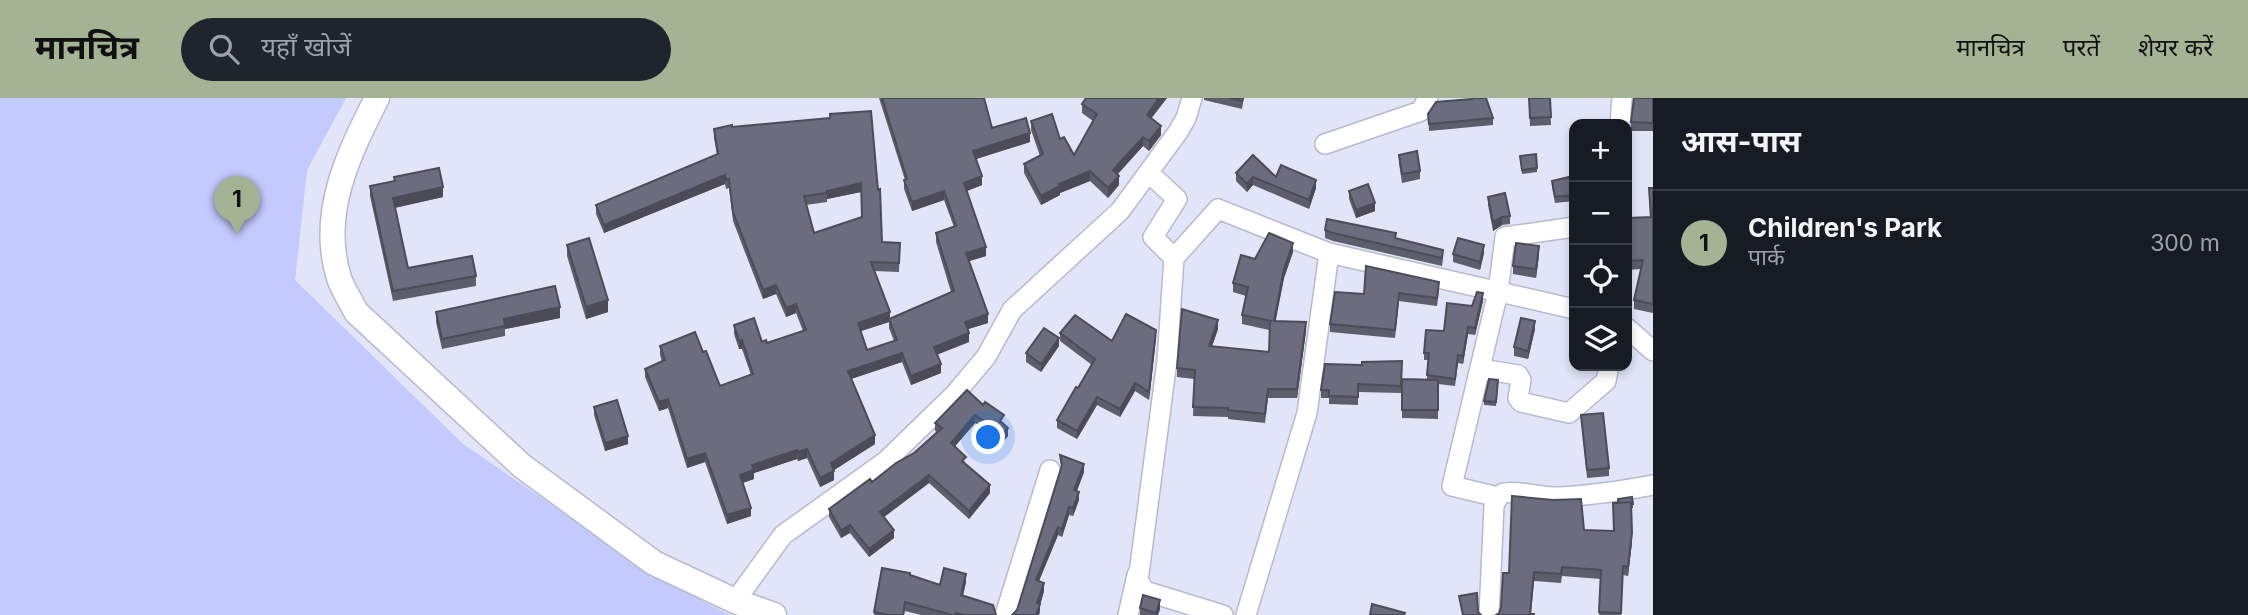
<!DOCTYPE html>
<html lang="hi">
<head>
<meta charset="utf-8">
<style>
  body { margin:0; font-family:Inter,"Noto Sans Devanagari",sans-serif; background:#20242c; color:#f1f3f6 }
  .controls { position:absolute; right:21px; top:21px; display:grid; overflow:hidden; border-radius:14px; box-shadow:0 4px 10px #0003 }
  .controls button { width:63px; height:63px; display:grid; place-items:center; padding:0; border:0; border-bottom:2px solid #363941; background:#171b24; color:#f1f3f6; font:35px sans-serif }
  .you { position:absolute; left:989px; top:340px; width:24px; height:24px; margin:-18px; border:5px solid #fff; border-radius:50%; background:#1a73e8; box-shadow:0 0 0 10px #1a73e833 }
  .badge { display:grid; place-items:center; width:46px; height:46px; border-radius:50%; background:#a4b393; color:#111; font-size:23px; font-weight:700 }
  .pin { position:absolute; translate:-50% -58px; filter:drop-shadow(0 2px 4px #0008) }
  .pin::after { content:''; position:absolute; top:37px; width:24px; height:21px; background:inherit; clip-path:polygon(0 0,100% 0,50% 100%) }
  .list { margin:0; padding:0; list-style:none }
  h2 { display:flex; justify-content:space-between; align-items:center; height:91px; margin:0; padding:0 28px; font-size:30px }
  h2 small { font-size:23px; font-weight:400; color:#9ea1a6 }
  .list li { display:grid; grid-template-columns:46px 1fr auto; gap:21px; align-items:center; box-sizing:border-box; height:105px; padding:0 28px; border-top:2px solid #363941 }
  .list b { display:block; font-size:26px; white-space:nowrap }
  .list p { margin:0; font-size:23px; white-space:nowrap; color:#9ea1a6 }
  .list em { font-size:23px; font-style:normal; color:#9ea1a6 }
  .icon { flex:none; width:38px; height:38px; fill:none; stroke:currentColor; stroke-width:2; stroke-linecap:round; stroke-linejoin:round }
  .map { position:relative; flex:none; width:1653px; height:517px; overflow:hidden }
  header { display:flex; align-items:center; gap:42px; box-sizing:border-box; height:98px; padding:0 35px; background:#a4b393; color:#111 }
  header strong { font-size:33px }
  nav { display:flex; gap:38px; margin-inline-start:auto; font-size:24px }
  .search { width:490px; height:63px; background:#20242c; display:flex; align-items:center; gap:18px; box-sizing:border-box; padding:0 24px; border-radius:38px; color:#9ea1a6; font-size:26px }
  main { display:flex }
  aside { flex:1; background:#171b24 }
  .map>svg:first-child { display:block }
  .green { fill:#c3cafe }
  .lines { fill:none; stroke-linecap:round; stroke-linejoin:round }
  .minor-casing { stroke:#b7bacc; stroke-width:22 }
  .tertiary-casing { stroke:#b7bacc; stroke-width:27 }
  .minor { stroke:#fff; stroke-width:19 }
  .tertiary { stroke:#fff; stroke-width:24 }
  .wall { fill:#5c5e6c; fill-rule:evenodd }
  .shaded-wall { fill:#4b4c58 }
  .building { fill:#6b6d7e; stroke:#4b4c58; stroke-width:2; fill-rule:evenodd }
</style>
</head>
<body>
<header>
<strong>मानचित्र</strong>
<div class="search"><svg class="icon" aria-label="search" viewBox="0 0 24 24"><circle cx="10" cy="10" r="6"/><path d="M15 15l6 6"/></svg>यहाँ खोजें</div>
<nav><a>मानचित्र</a><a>परतें</a><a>शेयर करें</a></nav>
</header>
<main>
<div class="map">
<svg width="1653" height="517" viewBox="0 0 1653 517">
  <rect width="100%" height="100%" fill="#e2e5f8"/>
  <path class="green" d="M 0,0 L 346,0 L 307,72 L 295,182 L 462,345 L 656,479 L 730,517 L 0,517 Z"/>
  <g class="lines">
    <g class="minor-casing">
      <path id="minor" d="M 1620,26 L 1622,0
        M 1325,46 L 1421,13 L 1428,0
        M 1149,75 L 1177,101 L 1153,139 L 1174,160
        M 1627,230 L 1653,253
        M 1481,271 L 1518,277 L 1521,282 L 1518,300 L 1521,304 L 1569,315 L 1606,283 L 1609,268
        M 1498,399 L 1452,388 L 1498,194 L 1505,139 L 1574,129
        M 735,503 L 783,437 L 886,363 L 954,297 L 986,259 L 1012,212 L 1120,113 L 1178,34 L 1186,20 L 1192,0
        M 1005,517 L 1050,372
        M 1128,517 L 1137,477
        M 1223,517 L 1145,493 L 1138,483 L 1167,263 L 1174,160 L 1218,111 L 1329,155
        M 1246,517 L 1307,315 L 1329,155 L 1574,211
        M 1489,517 L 1494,408 C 1496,402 1498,397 1504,395 C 1517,392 1539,399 1554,399 C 1587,398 1620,393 1653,387"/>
    </g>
    <g class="tertiary-casing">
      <path id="tertiary" d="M 377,0 C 348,57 319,116 339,180 C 343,192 351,203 356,214 L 522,368 L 654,465 L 735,503 L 774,517"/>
    </g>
    <use href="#minor" class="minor"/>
    <use href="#tertiary" class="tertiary"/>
  </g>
  <path class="wall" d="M 879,0 L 984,0 L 992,30 L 1030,44 L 976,61 L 982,87 L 967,93 L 986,158 L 969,163 L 988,225 L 968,231 L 969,244 L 937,256 L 941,275 L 911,287 L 902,264 L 851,281 L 875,346 L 834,372 L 834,382 L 820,389 L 807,360 L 798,363 L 797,361 L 754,375 L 754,381 L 742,385 L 751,418 L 727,426 L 705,364 L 687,370 L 668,310 L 659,313 L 645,279 L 645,271 L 662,264 L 660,257 L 660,248 L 703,254 L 720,288 L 751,277 L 742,251 L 739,251 L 734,236 L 734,227 L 762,244 L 767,245 L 803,233 L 796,215 L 786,219 L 776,196 L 763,201 L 733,123 L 729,90 L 726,91 L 725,86 L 604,135 L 596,116 L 596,107 L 717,57 L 714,40 L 714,31 L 830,20 L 882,144 L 900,145 L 899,174 L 874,173 L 890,221 L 951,194 L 936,144 L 936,135 L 954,129 L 944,102 L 912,113 L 904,91 L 904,82 L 905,82 ZM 861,94 L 861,119 L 814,135 L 806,107 L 827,104 L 827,101 ZM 889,224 L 889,230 L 894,243 L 867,252 L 861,233 Z
    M 1086,0 L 1167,0 L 1151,20 L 1161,37 L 1149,53 L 1143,48 L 1118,76 L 1119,87 L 1108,100 L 1090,83 L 1060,95 L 1060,97 L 1041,107 L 1024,75 L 1024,66 L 1040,58 L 1031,32 L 1031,23 L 1060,41 L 1074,57 L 1093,23 L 1082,15 L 1082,6 Z
    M 1204,0 L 1244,0 L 1242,11 L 1204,2 Z
    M 1470,0 L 1486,0 L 1493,20 L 1493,27 L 1429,33 L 1428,16 L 1470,1 Z
    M 1529,0 L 1550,0 L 1551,27 L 1530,28 Z
    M 1653,0 L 1653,33 L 1631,33 L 1631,24 Z
    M 1399,57 L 1420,73 L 1420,81 L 1402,85 L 1399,65 Z
    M 1520,58 L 1537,70 L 1537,74 L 1522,76 Z
    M 1236,75 L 1276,79 L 1316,90 L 1309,111 L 1253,87 L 1247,94 L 1236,83 Z
    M 394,79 L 443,99 L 395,110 L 408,170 L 476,178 L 476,188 L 393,203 L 370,98 L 370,88 L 394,83 Z
    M 1574,80 L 1574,103 L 1555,105 L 1552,89 L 1552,83 Z
    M 1649,90 L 1653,90 L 1653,215 L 1634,211 L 1634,202 L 1641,171 L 1627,172 L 1627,139 L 1629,139 L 1650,119 Z
    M 1349,93 L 1375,113 L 1356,120 L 1349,101 Z
    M 1488,99 L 1510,118 L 1510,126 L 1502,127 L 1493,133 L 1488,107 Z
    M 1325,132 L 1396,141 L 1443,161 L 1442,168 L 1333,143 L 1325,140 Z
    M 567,147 L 608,214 L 586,221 L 567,158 Z
    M 1293,154 L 1284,180 L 1275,223 L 1306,233 L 1297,300 L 1268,300 L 1265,325 L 1228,321 L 1228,319 L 1193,318 L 1194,281 L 1177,279 L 1177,270 L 1218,231 L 1212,248 L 1269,254 L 1269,232 L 1242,226 L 1242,217 L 1246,198 L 1233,194 L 1233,185 L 1255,161 Z
    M 1484,155 L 1480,172 L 1453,164 L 1453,156 Z
    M 1539,157 L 1536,180 L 1513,176 L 1513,168 Z
    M 1439,193 L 1437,208 L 1399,203 L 1395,240 L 1330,234 L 1330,226 L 1364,196 Z
    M 1483,203 L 1475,237 L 1468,236 L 1463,266 L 1458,265 L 1455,288 L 1438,286 L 1438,321 L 1402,320 L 1402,281 L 1427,281 L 1428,262 L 1424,262 L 1424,255 L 1444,233 L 1472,208 Z
    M 436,214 L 560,220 L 505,231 L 505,238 L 442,251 L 436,224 Z
    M 1535,231 L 1528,261 L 1514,258 L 1514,249 Z
    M 1060,235 L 1112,243 L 1156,240 L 1149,302 L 1135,293 L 1120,319 L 1097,307 L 1077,341 L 1057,330 L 1057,322 L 1092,267 L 1060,243 Z
    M 1059,248 L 1041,274 L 1026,264 L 1026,255 Z
    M 1402,271 L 1401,295 L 1358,294 L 1358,307 L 1329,306 L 1329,300 L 1321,300 L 1321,292 Z
    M 1498,282 L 1496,308 L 1484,307 L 1484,303 Z
    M 983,307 L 1004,325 L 1004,326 L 1008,338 L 1003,344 L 975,325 L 955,348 L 966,366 L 990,395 L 969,421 L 929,385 L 884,419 L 894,440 L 869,459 L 850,435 L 841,440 L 829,419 L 829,411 L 872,384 L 914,355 L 937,334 L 935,333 L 935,325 Z
    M 594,309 L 628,346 L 605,353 L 594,317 Z
    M 1581,317 L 1609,370 L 1609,378 L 1587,380 Z
    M 1060,357 L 1084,374 L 1077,393 L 1079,402 L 1073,418 L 1069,417 L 1062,439 L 1058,437 L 1039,483 L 1044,493 L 1040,507 L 1040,514 L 1017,512 L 1061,370 Z
    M 1632,399 L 1633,410 L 1631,410 L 1632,444 L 1628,478 L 1623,477 L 1621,517 L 1599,517 L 1601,481 L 1562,478 L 1561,485 L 1534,483 L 1531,516 L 1499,515 L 1509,475 L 1584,432 L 1614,433 L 1618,405 Z
    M 910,477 L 940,487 L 966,484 L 963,498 L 996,517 L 921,517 L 905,513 L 904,517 L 874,517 L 874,514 Z
    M 1140,510 L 1160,511 L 1158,517 L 1140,517 Z"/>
  <path class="shaded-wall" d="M 1159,0 L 1167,0 L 1147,26 L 1147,17 Z
    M 1161,28 L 1161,37 L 1149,53 L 1149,43 Z
    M 1030,35 L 1030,44 L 973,62 L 973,53 Z
    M 1143,39 L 1143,48 L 1113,81 L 1113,72 Z
    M 1090,73 L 1090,83 L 1060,95 L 1060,97 L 1041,107 L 1041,98 L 1059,86 Z
    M 725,77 L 725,86 L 604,135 L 604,127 Z
    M 982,78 L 982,87 L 964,94 L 964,85 Z
    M 1119,78 L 1119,87 L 1108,100 L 1108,90 Z
    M 1253,79 L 1253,87 L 1247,94 L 1247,86 Z
    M 1316,82 L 1316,90 L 1309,111 L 1309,102 Z
    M 861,85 L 861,94 L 827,101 L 827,93 Z
    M 443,89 L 443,99 L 393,110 L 393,100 Z
    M 944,93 L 944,102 L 912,113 L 912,104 Z
    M 1375,105 L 1375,113 L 1356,120 L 1356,112 Z
    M 1502,119 L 1502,127 L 1493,133 L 1493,124 Z
    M 1293,145 L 1293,154 L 1284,180 L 1274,232 L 1274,223 L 1284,171 Z
    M 1484,147 L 1484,155 L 1480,172 L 1480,164 Z
    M 1539,148 L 1539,157 L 1536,180 L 1536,171 Z
    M 986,149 L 986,158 L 966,164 L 966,155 Z
    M 776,187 L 776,196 L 763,201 L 763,192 Z
    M 1483,195 L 1483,203 L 1475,237 L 1475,230 Z
    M 608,202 L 608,214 L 586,221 L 586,209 Z
    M 796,206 L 796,215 L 786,219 L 786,210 Z
    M 560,209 L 560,220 L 505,231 L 504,221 Z
    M 890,214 L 890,223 L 889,221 L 889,224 L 858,234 L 858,225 Z
    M 988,216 L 988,225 L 965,232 L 965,224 Z
    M 1218,222 L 1218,231 L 1209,257 L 1209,248 Z
    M 1535,223 L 1535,231 L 1528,261 L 1528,253 Z
    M 1306,224 L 1306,233 L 1297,300 L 1297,291 Z
    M 1468,229 L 1468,236 L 1463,266 L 1463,258 Z
    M 1156,232 L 1156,240 L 1149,302 L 1149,294 Z
    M 969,235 L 969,244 L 934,258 L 934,249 Z
    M 1059,240 L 1059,248 L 1041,274 L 1041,266 Z
    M 742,242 L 742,251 L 739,251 L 739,243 Z
    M 902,255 L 902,264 L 848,282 L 848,273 Z
    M 941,266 L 941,275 L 911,287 L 911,278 Z
    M 1135,285 L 1135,293 L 1120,319 L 1120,311 Z
    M 1097,299 L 1097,307 L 1077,341 L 1077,333 Z
    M 668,301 L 668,310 L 659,313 L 659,304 Z
    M 975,317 L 975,325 L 951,353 L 951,345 Z
    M 1008,330 L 1008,338 L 1003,344 L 1003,336 Z
    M 875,337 L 875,346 L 831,374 L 831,365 Z
    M 628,338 L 628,346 L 605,353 L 605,345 Z
    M 807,351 L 807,360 L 798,363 L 798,354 Z
    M 797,352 L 797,361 L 754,375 L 754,381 L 740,386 L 740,377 L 752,367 Z
    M 705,355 L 705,364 L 687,370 L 687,361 Z
    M 1084,366 L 1084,374 L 1074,400 L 1074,392 Z
    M 834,373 L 834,382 L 820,389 L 820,380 Z
    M 929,377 L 929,385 L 880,422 L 880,414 Z
    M 990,387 L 990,395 L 969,421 L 969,413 Z
    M 1079,394 L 1079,402 L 1073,418 L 1073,410 Z
    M 1069,409 L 1069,417 L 1062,439 L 1062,431 Z
    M 751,410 L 751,418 L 727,426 L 727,417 Z
    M 850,427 L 850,435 L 841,440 L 841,432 Z
    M 1058,429 L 1058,437 L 1036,490 L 1036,482 Z
    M 894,432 L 894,440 L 869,459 L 869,451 Z
    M 1632,435 L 1632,444 L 1628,478 L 1628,469 Z
    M 966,476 L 966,484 L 961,505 L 961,497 Z
    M 1044,485 L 1044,493 L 1040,507 L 1040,514 L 1039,517 L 1036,517 L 1037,505 Z
    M 1160,502 L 1160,511 L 1158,517 L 1156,517 Z"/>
  <path class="building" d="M 882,0 L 984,0 L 992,30 L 1026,20 L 1030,35 L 973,53 L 982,78 L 964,85 L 986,149 L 966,155 L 988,216 L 965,224 L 969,235 L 934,249 L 941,266 L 911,278 L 902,255 L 848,273 L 875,337 L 831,365 L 834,373 L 820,380 L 807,351 L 798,354 L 797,352 L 752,367 L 754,372 L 740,377 L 751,410 L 727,417 L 705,355 L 687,361 L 668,301 L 659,304 L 645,271 L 665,262 L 660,248 L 695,234 L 703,254 L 706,253 L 720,288 L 753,276 L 742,242 L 739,243 L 734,227 L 754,220 L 762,244 L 766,242 L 767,245 L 806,232 L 796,206 L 786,210 L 776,187 L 763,192 L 733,114 L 729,81 L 726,82 L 725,77 L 604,127 L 596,107 L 718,56 L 714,31 L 732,27 L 732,29 L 830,20 L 830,16 L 871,13 L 878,92 L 880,91 L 882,144 L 900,145 L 899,165 L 871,164 L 890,214 L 858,225 L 867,252 L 897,242 L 889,221 L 954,193 L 936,135 L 956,128 L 944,93 L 912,104 L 904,82 L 907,81 ZM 861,85 L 862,119 L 814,135 L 804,98 L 827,95 L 827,93 Z
    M 1086,0 L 1159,0 L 1147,17 L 1161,28 L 1149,43 L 1143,39 L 1113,72 L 1119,78 L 1108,90 L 1090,73 L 1059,86 L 1060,88 L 1041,98 L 1024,66 L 1043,56 L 1031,23 L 1052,16 L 1060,41 L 1064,39 L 1074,57 L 1097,16 L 1082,6 Z
    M 1230,0 L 1243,0 L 1242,3 Z
    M 1472,0 L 1486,0 L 1493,20 L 1429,26 L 1428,16 L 1436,4 L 1472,1 Z
    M 1529,0 L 1550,0 L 1551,19 L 1530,20 Z
    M 1634,0 L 1653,0 L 1653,25 L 1631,24 Z
    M 1417,53 L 1420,73 L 1402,76 L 1399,57 Z
    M 1536,56 L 1537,70 L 1522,72 L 1520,58 Z
    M 1253,57 L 1276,79 L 1281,67 L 1316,82 L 1309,102 L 1253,79 L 1247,86 L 1236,75 Z
    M 439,70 L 443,89 L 393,100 L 408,170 L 472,158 L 476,178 L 393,193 L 370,88 L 395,83 L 394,79 Z
    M 1569,79 L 1570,81 L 1574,80 L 1574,97 L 1555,99 L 1552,83 Z
    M 1368,86 L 1375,105 L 1356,112 L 1349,93 Z
    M 1649,90 L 1653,90 L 1653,206 L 1634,202 L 1643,162 L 1627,163 L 1627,139 L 1630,139 L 1629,120 L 1651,119 Z
    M 1505,95 L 1510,118 L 1502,119 L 1493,124 L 1488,99 Z
    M 1327,121 L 1396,135 L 1395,140 L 1443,152 L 1442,160 L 1333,135 L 1325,132 Z
    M 1269,135 L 1293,145 L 1284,171 L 1274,223 L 1306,224 L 1297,291 L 1268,291 L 1265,316 L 1228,312 L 1228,310 L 1193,309 L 1195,272 L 1177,270 L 1182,211 L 1218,222 L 1209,248 L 1269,254 L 1270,223 L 1272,223 L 1242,217 L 1248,189 L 1233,185 L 1241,157 L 1255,161 Z
    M 589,140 L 608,202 L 586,209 L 567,147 Z
    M 1458,140 L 1484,147 L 1480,164 L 1453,156 Z
    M 1516,145 L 1539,148 L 1536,171 L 1513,168 Z
    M 1366,168 L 1439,184 L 1437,200 L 1399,195 L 1395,232 L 1330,226 L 1335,194 L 1364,196 Z
    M 555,188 L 560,209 L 504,221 L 505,228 L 442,241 L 436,214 Z
    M 1477,194 L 1483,195 L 1475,230 L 1468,229 L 1463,258 L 1458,257 L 1455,281 L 1427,277 L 1429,255 L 1424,255 L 1426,232 L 1444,233 L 1447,205 L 1472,208 Z
    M 1126,216 L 1156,232 L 1149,294 L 1135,285 L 1120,311 L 1097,299 L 1077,333 L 1057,322 L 1076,289 L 1078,290 L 1095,261 L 1060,235 L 1075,217 L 1112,243 Z
    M 1521,220 L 1535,223 L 1528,253 L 1514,249 Z
    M 1044,230 L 1059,240 L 1041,266 L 1026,255 Z
    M 1402,263 L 1401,288 L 1358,286 L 1358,299 L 1329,298 L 1329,292 L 1321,292 L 1325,266 L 1362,267 L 1362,264 Z
    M 1402,281 L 1438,282 L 1438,312 L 1402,312 Z
    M 1489,281 L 1498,282 L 1496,304 L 1484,303 Z
    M 967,292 L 983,307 L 985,304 L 1004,317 L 1000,323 L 1008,330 L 1003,336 L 975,317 L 951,345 L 966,359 L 962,363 L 990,387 L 969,413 L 929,377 L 880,414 L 894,432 L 869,451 L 850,427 L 841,432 L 829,411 L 870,381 L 872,384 L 896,365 L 914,355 L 942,330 L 935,325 Z
    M 617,302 L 628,338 L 605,345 L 594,309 Z
    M 1603,315 L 1609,370 L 1587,372 L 1581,317 Z
    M 1060,357 L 1084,366 L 1074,392 L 1079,394 L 1073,410 L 1069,409 L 1062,431 L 1058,429 L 1036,482 L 1044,485 L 1037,505 L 1040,506 L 1036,517 L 1012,517 L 1017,512 L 1062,367 Z
    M 1512,398 L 1553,402 L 1581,401 L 1584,432 L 1614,433 L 1613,405 L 1631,404 L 1632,435 L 1628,469 L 1623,468 L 1621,515 L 1599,514 L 1601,472 L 1562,469 L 1561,476 L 1534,474 L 1530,516 L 1534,516 L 1534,517 L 1496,517 L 1499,515 L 1501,509 L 1503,475 L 1509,475 Z
    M 1632,399 L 1633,406 L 1631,406 L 1631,404 L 1618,405 L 1618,401 Z
    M 882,470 L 910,475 L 910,477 L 940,487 L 944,470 L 966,476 L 961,497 L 993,507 L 996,517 L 963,517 L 956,515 L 955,517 L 952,517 L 905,504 L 903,517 L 889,517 L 874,514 Z
    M 1477,495 L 1478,514 L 1481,517 L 1463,517 L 1459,498 Z
    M 1143,497 L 1160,502 L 1156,515 L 1140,510 Z
    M 1372,506 L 1405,515 L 1404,517 L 1370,517 Z"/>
</svg>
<div class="controls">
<button>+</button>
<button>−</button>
<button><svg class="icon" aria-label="locate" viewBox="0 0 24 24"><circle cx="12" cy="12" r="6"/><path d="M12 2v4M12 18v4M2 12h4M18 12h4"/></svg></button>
<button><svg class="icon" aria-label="layers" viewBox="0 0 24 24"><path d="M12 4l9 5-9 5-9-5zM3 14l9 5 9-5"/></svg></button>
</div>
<div class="you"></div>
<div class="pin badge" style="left:237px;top:136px">1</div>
</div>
<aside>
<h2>आस-पास<small></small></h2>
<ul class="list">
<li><span class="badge">1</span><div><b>Children's Park</b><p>पार्क</p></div><em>300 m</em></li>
</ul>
</aside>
</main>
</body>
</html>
